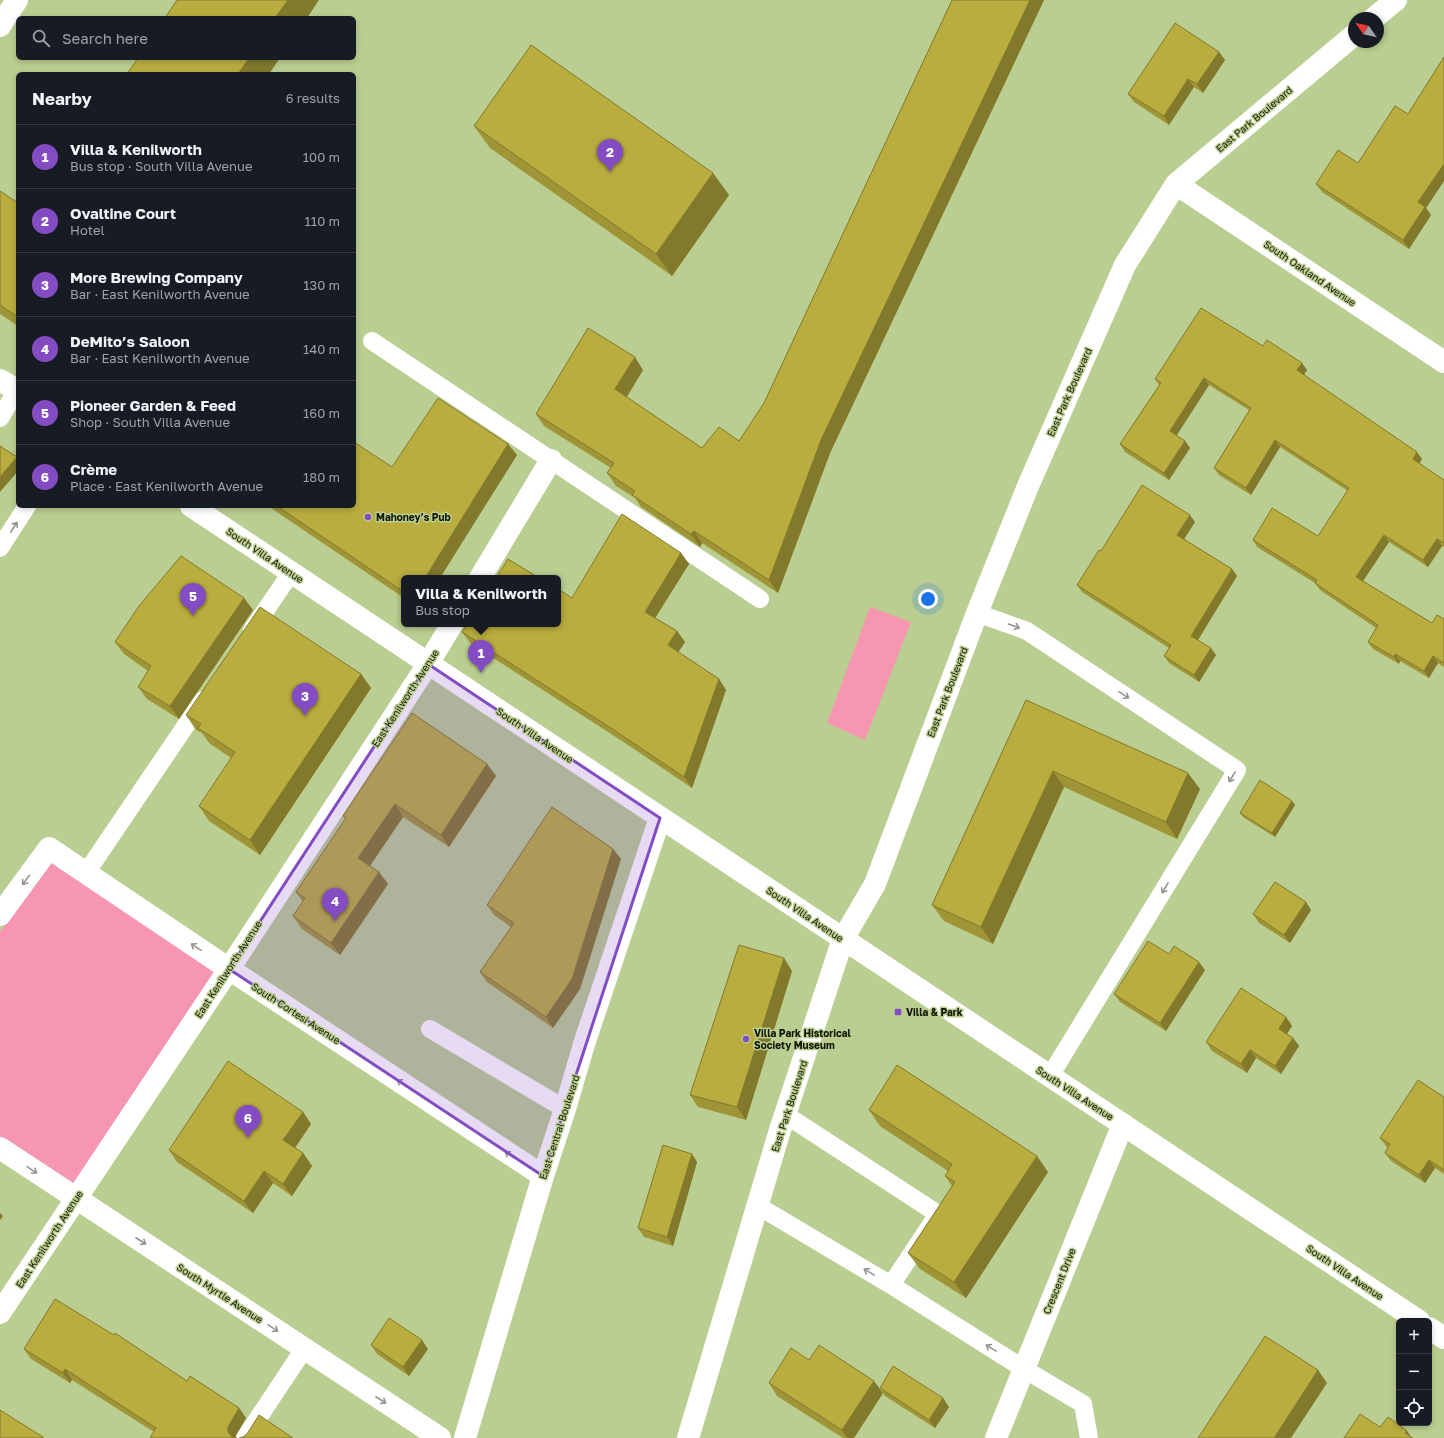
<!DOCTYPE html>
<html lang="en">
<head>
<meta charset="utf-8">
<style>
  body { margin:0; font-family:"Golos Text",sans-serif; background:#20242c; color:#f1f3f6 }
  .controls { position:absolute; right:12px; bottom:12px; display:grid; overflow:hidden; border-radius:6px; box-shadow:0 2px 6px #0003 }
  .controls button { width:36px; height:36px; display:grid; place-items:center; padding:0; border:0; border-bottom:1px solid #363941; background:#171b24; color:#f1f3f6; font:20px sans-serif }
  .compass { position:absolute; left:1348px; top:12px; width:36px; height:36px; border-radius:50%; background:#171b24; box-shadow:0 2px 6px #0003; rotate:304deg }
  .you { position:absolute; left:928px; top:599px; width:14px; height:14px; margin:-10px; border:3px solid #fff; border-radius:50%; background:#1a73e8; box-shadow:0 0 0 6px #1a73e833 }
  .badge { display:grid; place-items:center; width:26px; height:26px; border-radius:50%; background:#844cc3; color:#fff; font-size:13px; font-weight:700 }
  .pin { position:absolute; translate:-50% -33px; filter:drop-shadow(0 1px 2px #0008) }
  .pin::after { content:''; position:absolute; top:21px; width:14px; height:12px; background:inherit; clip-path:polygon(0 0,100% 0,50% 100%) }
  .popup { position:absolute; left:401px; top:575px; width:160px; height:52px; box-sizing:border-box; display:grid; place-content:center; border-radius:6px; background:#171b24; filter:drop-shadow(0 1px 3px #0005); font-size:13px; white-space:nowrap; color:#9ea1a6 }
  .popup b { font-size:15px; color:#f1f3f6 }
  .popup::after { content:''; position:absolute; left:50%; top:100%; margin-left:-8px; border:8px solid transparent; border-top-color:#171b24 }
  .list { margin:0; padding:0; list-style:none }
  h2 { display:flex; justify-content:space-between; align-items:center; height:52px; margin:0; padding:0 16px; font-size:17px }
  h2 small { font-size:13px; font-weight:400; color:#9ea1a6 }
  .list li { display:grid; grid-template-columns:26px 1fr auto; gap:12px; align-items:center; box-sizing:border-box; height:64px; padding:0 16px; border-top:1px solid #363941 }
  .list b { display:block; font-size:15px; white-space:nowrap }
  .list p { margin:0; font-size:13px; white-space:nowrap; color:#9ea1a6 }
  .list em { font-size:13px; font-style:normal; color:#9ea1a6 }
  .icon { flex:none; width:22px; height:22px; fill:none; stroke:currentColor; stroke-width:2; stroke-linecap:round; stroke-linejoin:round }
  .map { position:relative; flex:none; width:1444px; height:1438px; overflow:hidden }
  .search { position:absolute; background:#171b24; box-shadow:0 2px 6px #0003; left:16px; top:16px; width:340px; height:44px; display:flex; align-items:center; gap:10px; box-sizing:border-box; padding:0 14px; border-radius:6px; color:#9ea1a6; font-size:15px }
  .panel { position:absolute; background:#171b24; box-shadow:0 2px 6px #0003; left:16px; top:72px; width:340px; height:436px; border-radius:6px }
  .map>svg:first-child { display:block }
  .green { fill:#f796b1 }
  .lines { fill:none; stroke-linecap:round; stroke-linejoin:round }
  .service { stroke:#fff; stroke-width:18 }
  .minor { stroke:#fff; stroke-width:22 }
  .wall { fill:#a09536 }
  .shaded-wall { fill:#82792c }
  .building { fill:#baad3f; stroke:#82792c }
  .oneway { stroke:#93968d }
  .marked { fill:#844cc3; fill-opacity:0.2; stroke:#844cc3; stroke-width:3; stroke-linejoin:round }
  .poi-dot { fill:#844cc3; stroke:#bbce91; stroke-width:1.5 }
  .labels { text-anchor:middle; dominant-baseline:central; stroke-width:3; stroke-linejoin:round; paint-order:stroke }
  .street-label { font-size:10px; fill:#101601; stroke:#bbce91 }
  .poi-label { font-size:10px; font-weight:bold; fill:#101601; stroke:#bbce91; text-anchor:start }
</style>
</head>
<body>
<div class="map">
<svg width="1444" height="1438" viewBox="0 0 1444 1438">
  <rect width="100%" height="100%" fill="#bbce91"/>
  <path class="green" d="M 870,607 L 911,622 L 865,740 L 827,723 Z
    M 51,860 L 216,972 L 74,1186 L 0,1137 L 0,932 Z"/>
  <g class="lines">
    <path class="service" d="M 372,341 L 760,599
      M 0,418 L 17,390
      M 0,548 L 27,506
      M 977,613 L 1027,631 L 1237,770 L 1050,1076
      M 252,630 L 291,573
      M 86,873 L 203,700
      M 430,1029 L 565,1109
      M 786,1115 L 938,1214 L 891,1285
      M 758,1206 L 891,1285 L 1024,1369 L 1083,1404 L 1089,1438
      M 245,1438 L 304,1349"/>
    <path class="minor" d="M 1374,18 L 1396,0
      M 0,26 L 17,0
      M 1176,184 L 1444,362
      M 0,380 L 18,391
      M 191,506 L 1419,1321
      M 480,578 L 551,460
      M 0,915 L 49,848 L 229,969 L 543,1176
      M 0,1148 L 440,1438
      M 0,1313 L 229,969 L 428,664 L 452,624
      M 1429,1328 L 1444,1338
      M 465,1438 L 543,1176 L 565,1109 L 585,1041 L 660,818
      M 688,1438 L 780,1130 L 843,939 L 875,884 L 977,613 L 1028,486 L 1125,265 L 1176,184 L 1354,35
      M 996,1438 L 1123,1124"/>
  </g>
  <path class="wall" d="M 952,0 L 1044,0 L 830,453 L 778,593 L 702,543 L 700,547 L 641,507 L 635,498 L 616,486 L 607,473 L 611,468 L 544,426 L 536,414 L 643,370 L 627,397 L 702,448 L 739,441 L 764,403 Z
    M 1219,52 L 1225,60 L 1203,93 L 1194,87 L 1169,125 L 1134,102 L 1128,94 Z
    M 1444,57 L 1444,181 L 1426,208 L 1431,215 L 1409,249 L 1322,192 L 1316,184 L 1358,163 L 1408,114 Z
    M 474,126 L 729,195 L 672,276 L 490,148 Z
    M 0,191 L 18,203 L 18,326 L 0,314 Z
    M 1263,346 L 1307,370 L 1304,375 L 1422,459 L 1419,464 L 1444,480 L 1444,547 L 1442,546 L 1428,567 L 1389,542 L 1363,581 L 1432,623 L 1444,619 L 1444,667 L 1438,663 L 1429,678 L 1400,661 L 1399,664 L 1373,649 L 1368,642 L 1376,628 L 1320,590 L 1315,583 L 1257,547 L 1253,540 L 1318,536 L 1348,491 L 1280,447 L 1251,495 L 1219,475 L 1214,468 L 1249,410 L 1209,385 L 1176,436 L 1185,441 L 1190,448 L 1169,480 L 1125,452 L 1120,444 L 1159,385 L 1155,379 Z
    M 508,444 L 517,455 L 404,578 L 404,598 L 268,506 L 354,506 L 392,467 Z
    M 1195,522 L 1184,539 L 1232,569 L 1237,576 L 1198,640 L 1216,655 L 1199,682 L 1169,663 L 1164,656 L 1169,648 L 1082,592 L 1077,585 L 1101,551 Z
    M 681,553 L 689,564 L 655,618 L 677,631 L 685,642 L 678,652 L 719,679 L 726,690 L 692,788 L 622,741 L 470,643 L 462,632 L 572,598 Z
    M 244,598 L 253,610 L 179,719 L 147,699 L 138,687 L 148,671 L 124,654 L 115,642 Z
    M 361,674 L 371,688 L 260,855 L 209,821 L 199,806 L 231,758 L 209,743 L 202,733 L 196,730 L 186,715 Z
    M 1026,700 L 1200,789 L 1177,839 L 1064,787 L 993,944 L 944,921 L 932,905 Z
    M 487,764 L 496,776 L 449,847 L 403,817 L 370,866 L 379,872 L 388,884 L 340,955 L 302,929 L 293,916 L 303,902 L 296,892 L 346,819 L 343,816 Z
    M 1292,801 L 1295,805 L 1275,837 L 1243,817 L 1240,813 Z
    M 613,849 L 621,859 L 580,989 L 553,1028 L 487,982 L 480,972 L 511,927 L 494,915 L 487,905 Z
    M 1311,910 L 1290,943 L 1259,923 L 1253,914 Z
    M 1169,954 L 1205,970 L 1166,1031 L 1120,1002 L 1114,994 Z
    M 792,971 L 746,1120 L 698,1107 L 690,1095 Z
    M 1286,1017 L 1292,1026 L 1287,1034 L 1293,1038 L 1299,1046 L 1281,1074 L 1256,1058 L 1247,1073 L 1212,1051 L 1206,1042 Z
    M 1444,1097 L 1444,1174 L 1435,1168 L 1425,1183 L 1391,1161 L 1385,1153 L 1388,1148 L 1386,1146 L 1380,1138 Z
    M 869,1110 L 1048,1172 L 966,1298 L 920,1269 L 908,1253 L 952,1186 L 945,1176 L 948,1171 L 880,1126 Z
    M 303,1112 L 311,1124 L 295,1148 L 303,1153 L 312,1166 L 292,1196 L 273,1183 L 253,1213 L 177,1162 L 169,1150 Z
    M 692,1154 L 697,1162 L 673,1246 L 644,1237 L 638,1228 Z
    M 371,1345 L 428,1349 L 409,1376 L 377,1354 Z
    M 24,1349 L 187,1381 L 239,1408 L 246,1418 L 235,1437 L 154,1432 L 72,1380 L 70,1383 L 31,1359 Z
    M 809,1360 L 883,1393 L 854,1438 L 843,1438 L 777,1396 L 769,1383 Z
    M 880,1388 L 949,1407 L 935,1428 L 885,1396 Z"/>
  <path class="shaded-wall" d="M 288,0 L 319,0 L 307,18 L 275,18 Z
    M 1030,0 L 1044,0 L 830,453 L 778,593 L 769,580 L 821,440 Z
    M 1219,52 L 1225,60 L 1203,93 L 1197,84 Z
    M 249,58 L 280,58 L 269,74 L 238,74 Z
    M 1188,79 L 1194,87 L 1169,125 L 1164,116 Z
    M 1444,164 L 1444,181 L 1426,208 L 1431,215 L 1409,249 L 1403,240 L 1418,202 Z
    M 713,173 L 729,195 L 672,276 L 656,254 Z
    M 635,357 L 643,370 L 624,401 L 615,389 Z
    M 1302,363 L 1307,370 L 1302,377 L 1297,370 Z
    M 1204,378 L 1209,385 L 1175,438 L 1170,431 Z
    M 1275,440 L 1280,447 L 1251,495 L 1246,488 Z
    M 1185,441 L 1190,448 L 1169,480 L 1164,473 Z
    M 508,444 L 517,455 L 440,578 L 425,578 Z
    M 1417,452 L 1422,459 L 1418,466 L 1413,459 Z
    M 17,457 L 18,459 L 18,471 L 0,492 L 0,477 Z
    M 1190,515 L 1195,522 L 1182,542 L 1177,535 Z
    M 694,531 L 702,543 L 700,547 L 691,534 Z
    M 1384,535 L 1389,542 L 1361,584 L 1356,577 Z
    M 1437,539 L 1442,546 L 1428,567 L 1423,560 Z
    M 681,553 L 689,564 L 652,623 L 645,612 Z
    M 1232,569 L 1237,576 L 1196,643 L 1191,636 Z
    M 244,598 L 253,610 L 179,719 L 170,706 Z
    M 677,631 L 685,642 L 676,656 L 668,645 Z
    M 1211,648 L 1216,655 L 1199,682 L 1194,675 Z
    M 1395,654 L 1400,661 L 1399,664 L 1394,657 Z
    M 1433,656 L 1438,663 L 1429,678 L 1424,671 Z
    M 361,674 L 371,688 L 260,855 L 250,840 Z
    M 719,679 L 726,690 L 692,788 L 684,777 Z
    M 487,764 L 496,776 L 449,847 L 441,835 Z
    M 1053,771 L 1064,787 L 993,944 L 981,927 Z
    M 1188,773 L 1200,789 L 1177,839 L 1166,822 Z
    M 1292,801 L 1295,805 L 1275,837 L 1272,833 Z
    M 395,804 L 403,817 L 367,870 L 358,858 Z
    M 613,849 L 621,859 L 580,989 L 553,1028 L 546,1017 Z
    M 379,872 L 388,884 L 340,955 L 331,943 Z
    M 1306,902 L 1311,910 L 1290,943 L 1284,935 Z
    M 784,958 L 792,971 L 746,1120 L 737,1107 Z
    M 1199,962 L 1205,970 L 1166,1031 L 1160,1023 Z
    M 1286,1017 L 1292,1026 L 1285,1037 L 1279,1029 Z
    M 1293,1038 L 1299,1046 L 1281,1074 L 1275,1066 Z
    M 1250,1050 L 1256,1058 L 1247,1073 L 1241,1064 Z
    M 303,1112 L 311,1124 L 292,1152 L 283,1140 Z
    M 303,1153 L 312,1166 L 292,1196 L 283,1184 Z
    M 692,1154 L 697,1162 L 673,1246 L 667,1237 Z
    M 1037,1156 L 1048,1172 L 966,1298 L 954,1282 Z
    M 1429,1160 L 1435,1168 L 1425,1183 L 1419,1175 Z
    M 264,1171 L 273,1183 L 253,1213 L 244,1201 Z
    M 0,1213 L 3,1216 L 0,1220 Z
    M 422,1340 L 428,1349 L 409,1376 L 403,1367 Z
    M 65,1369 L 72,1380 L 70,1383 L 63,1373 Z
    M 1318,1370 L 1327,1383 L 1291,1438 L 1274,1438 Z
    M 874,1381 L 883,1393 L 854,1438 L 847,1438 L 842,1430 Z
    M 943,1398 L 949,1407 L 935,1428 L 929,1420 Z
    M 239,1408 L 246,1418 L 235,1437 L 235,1438 L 232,1438 L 228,1432 L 228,1427 Z
    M 1407,1431 L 1412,1438 L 1405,1433 Z"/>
  <path class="building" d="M 177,0 L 288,0 L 275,18 L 165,18 Z
    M 952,0 L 1030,0 L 821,440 L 769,580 L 694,531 L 691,534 L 632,495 L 635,491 L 607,473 L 614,463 L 536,414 L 588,328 L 635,357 L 615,389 L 702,448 L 719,427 L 739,441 L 764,403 Z
    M 1175,23 L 1219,52 L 1197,84 L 1188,79 L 1164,116 L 1128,94 Z
    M 531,45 L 713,173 L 656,254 L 474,126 Z
    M 1444,57 L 1444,164 L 1418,202 L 1425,207 L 1403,240 L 1316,184 L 1338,150 L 1358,163 L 1395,106 L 1408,114 Z
    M 138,58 L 249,58 L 238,74 L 127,74 Z
    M 0,191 L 18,203 L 18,317 L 0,305 Z
    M 1201,308 L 1263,346 L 1267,340 L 1302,363 L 1297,370 L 1417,452 L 1413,459 L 1444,480 L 1444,543 L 1437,539 L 1423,560 L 1384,535 L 1356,577 L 1432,623 L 1437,615 L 1444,619 L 1444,663 L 1433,656 L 1424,671 L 1395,654 L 1394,657 L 1368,642 L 1378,625 L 1315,583 L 1317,580 L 1253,540 L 1272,508 L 1318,536 L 1349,488 L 1275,440 L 1246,488 L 1214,468 L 1251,408 L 1204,378 L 1170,431 L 1185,441 L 1164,473 L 1120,444 L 1161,383 L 1155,379 Z
    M 438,398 L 508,444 L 425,578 L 404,578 L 404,592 L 277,506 L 354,506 L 354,442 L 392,467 Z
    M 0,446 L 17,457 L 0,477 Z
    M 1142,485 L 1190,515 L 1177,535 L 1232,569 L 1191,636 L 1211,648 L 1194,675 L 1164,656 L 1171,645 L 1077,585 L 1099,550 L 1101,551 Z
    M 622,514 L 681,553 L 645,612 L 677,631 L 668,645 L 719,679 L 684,777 L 614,730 L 462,632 L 468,624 L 558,624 L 558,589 L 572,598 Z
    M 181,556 L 244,598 L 170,706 L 138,687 L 151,666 L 115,642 L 139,606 Z
    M 508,559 L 539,578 L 496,578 Z
    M 260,607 L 361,674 L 250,840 L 199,806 L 235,752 L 198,728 L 201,724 L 186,715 Z
    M 1026,700 L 1188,773 L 1166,822 L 1053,771 L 981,927 L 932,905 Z
    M 412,713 L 487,764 L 441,835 L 395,804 L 358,858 L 379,872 L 331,943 L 293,916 L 305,898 L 296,892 L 346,818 L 343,816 Z
    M 1260,780 L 1292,801 L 1272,833 L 1240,813 Z
    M 552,807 L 613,849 L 572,979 L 546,1017 L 480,972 L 514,923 L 487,905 Z
    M 1275,882 L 1306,902 L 1284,935 L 1253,914 Z
    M 1148,941 L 1169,954 L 1174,946 L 1199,962 L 1160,1023 L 1114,994 Z
    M 739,945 L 784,958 L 737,1107 L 690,1095 Z
    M 1241,988 L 1286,1017 L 1279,1029 L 1293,1038 L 1275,1066 L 1250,1050 L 1241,1064 L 1206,1042 Z
    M 228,1061 L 303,1112 L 283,1140 L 303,1153 L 283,1184 L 264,1171 L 244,1201 L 169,1150 Z
    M 897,1065 L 1037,1156 L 954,1282 L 908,1253 L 955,1182 L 945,1176 L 952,1164 L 869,1110 Z
    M 1418,1080 L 1444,1097 L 1444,1170 L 1429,1160 L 1419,1175 L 1385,1153 L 1390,1144 L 1380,1138 Z
    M 663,1145 L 692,1154 L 667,1237 L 638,1228 Z
    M 55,1299 L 114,1335 L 115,1333 L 187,1381 L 190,1376 L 239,1408 L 228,1427 L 228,1432 L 232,1437 L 237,1438 L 150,1438 L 156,1428 L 65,1369 L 63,1373 L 24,1349 Z
    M 389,1318 L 422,1340 L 403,1367 L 371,1345 Z
    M 1265,1336 L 1318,1370 L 1274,1438 L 1198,1438 Z
    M 819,1345 L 874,1381 L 842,1430 L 769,1383 L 791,1348 L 809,1360 Z
    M 893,1366 L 943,1398 L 929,1420 L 880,1388 Z
    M 0,1410 L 43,1437 L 43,1438 L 0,1438 Z
    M 1360,1414 L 1380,1427 L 1388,1417 L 1407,1431 L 1405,1433 L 1413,1438 L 1344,1438 Z
    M 259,1415 L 293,1438 L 239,1438 L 243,1437 L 247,1434 Z"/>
  <defs><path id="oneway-shaft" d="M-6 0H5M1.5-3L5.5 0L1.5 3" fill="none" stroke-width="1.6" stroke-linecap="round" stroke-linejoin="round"/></defs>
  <g class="oneway">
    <use href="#oneway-shaft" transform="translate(14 527) rotate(-57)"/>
    <use href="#oneway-shaft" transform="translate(1014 626) rotate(20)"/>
    <use href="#oneway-shaft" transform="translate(1124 695) rotate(34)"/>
    <use href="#oneway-shaft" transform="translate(1232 777) rotate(121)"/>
    <use href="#oneway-shaft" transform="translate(26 880) rotate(126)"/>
    <use href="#oneway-shaft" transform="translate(1165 888) rotate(121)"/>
    <use href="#oneway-shaft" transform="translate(196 947) rotate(-146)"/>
    <use href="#oneway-shaft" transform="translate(402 1083) rotate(-146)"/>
    <use href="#oneway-shaft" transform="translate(510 1155) rotate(-147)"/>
    <use href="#oneway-shaft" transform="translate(32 1170) rotate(34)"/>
    <use href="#oneway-shaft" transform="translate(141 1241) rotate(33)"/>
    <use href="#oneway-shaft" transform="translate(869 1272) rotate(-149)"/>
    <use href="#oneway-shaft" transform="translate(273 1328) rotate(34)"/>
    <use href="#oneway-shaft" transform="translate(991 1348) rotate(-148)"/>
    <use href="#oneway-shaft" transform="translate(381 1400) rotate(33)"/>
  </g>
  <path class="marked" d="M 428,664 L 660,818 L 543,1176 L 229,969 Z"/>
  <g class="poi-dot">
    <circle cx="368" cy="517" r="4"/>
    <rect x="894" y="1008" width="8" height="8" rx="2"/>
    <circle cx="746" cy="1039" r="4"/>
  </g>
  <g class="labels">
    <g class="street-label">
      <text transform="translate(1254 119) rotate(-40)">East Park Boulevard</text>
      <text transform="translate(1310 273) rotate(34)">South Oakland Avenue</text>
      <text transform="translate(1069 392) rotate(-66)">East Park Boulevard</text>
      <text transform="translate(265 555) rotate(34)">South Villa Avenue</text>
      <text transform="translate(947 692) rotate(-69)">East Park Boulevard</text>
      <text transform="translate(405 698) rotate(-57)">East Kenilworth Avenue</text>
      <text transform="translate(535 735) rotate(34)">South Villa Avenue</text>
      <text transform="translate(805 914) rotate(34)">South Villa Avenue</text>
      <text transform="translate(228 969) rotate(-57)">East Kenilworth Avenue</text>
      <text transform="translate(296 1013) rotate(33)">South Cortesi Avenue</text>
      <text transform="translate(1075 1093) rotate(33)">South Villa Avenue</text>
      <text transform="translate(789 1106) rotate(-72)">East Park Boulevard</text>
      <text transform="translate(559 1127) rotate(-72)">East Central Boulevard</text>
      <text transform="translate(49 1239) rotate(-57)">East Kenilworth Avenue</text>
      <text transform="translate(1345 1272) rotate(34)">South Villa Avenue</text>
      <text transform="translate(1059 1281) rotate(-68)">Crescent Drive</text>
      <text transform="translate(220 1293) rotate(33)">South Myrtle Avenue</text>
    </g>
    <g class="poi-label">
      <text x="376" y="517">Mahoney’s Pub</text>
      <text x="906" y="1012">Villa &amp; Park</text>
      <text x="754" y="1033">Villa Park Historical<tspan x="754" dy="12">Society Museum</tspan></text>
    </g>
  </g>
</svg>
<div class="controls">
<button>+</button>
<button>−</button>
<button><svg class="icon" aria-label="locate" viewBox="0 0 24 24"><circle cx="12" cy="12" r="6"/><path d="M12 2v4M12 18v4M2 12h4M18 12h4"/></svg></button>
</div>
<svg class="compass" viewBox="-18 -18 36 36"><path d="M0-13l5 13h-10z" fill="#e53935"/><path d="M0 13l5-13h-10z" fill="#9ea1a6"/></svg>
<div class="you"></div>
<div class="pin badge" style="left:481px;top:673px">1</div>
<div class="popup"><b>Villa &amp; Kenilworth</b>Bus stop</div>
<div class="pin badge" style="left:610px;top:172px">2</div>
<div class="pin badge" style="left:305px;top:716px">3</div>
<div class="pin badge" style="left:335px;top:921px">4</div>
<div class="pin badge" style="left:193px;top:616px">5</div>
<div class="pin badge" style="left:248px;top:1138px">6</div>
<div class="search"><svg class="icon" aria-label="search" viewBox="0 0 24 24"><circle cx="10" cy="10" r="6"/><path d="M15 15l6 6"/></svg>Search here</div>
<section class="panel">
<h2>Nearby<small>6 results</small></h2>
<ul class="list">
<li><span class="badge">1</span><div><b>Villa &amp; Kenilworth</b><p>Bus stop · South Villa Avenue</p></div><em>100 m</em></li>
<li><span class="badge">2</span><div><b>Ovaltine Court</b><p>Hotel</p></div><em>110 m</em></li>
<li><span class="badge">3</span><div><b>More Brewing Company</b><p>Bar · East Kenilworth Avenue</p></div><em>130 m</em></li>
<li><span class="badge">4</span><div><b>DeMito’s Saloon</b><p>Bar · East Kenilworth Avenue</p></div><em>140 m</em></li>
<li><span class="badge">5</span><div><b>Pioneer Garden &amp; Feed</b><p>Shop · South Villa Avenue</p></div><em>160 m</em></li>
<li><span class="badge">6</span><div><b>Crème</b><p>Place · East Kenilworth Avenue</p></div><em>180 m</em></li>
</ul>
</section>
</div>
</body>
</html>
